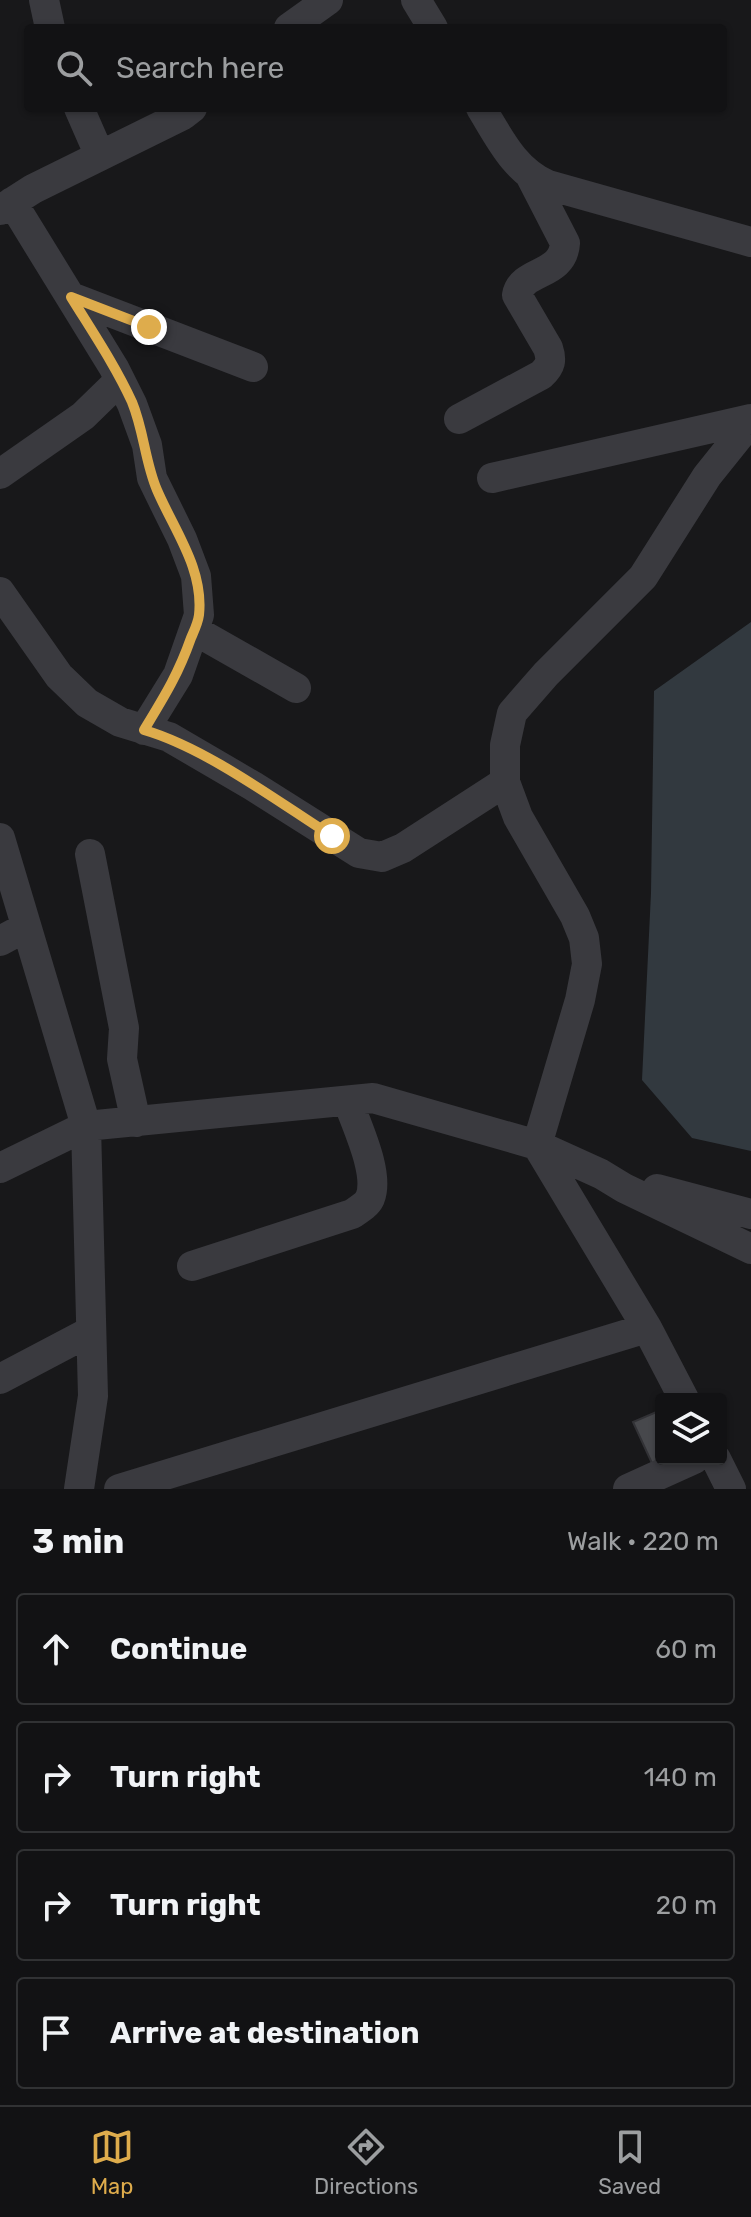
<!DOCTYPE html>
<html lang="en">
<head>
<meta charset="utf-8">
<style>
  body { margin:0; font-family:Rubik,sans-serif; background:#1b1b1d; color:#f1f3f6 }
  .controls { position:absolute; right:24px; bottom:24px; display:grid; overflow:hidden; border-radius:8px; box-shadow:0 2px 6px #0004 }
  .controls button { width:72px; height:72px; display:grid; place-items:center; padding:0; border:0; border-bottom:2px solid #313234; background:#121214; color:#f1f3f6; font:40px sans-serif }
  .stop { position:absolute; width:24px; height:24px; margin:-18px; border:6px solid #deac4c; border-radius:50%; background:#fff }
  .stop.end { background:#deac4c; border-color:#fff; box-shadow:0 2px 8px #0008 }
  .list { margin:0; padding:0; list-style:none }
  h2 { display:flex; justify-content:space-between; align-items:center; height:104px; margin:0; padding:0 32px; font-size:34px }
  h2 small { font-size:26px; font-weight:400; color:#9c9ea0 }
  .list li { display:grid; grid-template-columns:52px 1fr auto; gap:24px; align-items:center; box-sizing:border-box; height:112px; margin:0 16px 16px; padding:0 16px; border:2px solid #313234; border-radius:8px }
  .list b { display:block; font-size:30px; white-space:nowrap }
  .list em { font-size:26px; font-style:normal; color:#9c9ea0 }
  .icon { flex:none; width:44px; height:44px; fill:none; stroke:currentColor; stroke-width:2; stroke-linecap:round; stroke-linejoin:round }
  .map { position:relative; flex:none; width:751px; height:1489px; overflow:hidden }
  .search { position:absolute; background:#121214; box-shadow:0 2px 6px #0004; left:24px; right:24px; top:24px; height:88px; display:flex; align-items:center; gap:20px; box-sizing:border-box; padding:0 28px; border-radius:8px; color:#9c9ea0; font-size:30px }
  .sheet { height:616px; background:#121214 }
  nav { display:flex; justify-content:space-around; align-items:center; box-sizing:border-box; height:112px; border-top:2px solid #313234; background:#121214; font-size:22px; color:#9c9ea0 }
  nav a { display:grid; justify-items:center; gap:4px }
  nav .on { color:#deac4c }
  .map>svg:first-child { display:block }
  .water { fill:#32393f }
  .building { fill:#47484c; stroke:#323236; stroke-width:2 }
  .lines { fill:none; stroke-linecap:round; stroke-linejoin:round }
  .minor { stroke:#3a3a3f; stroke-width:30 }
  .route { stroke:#deac4c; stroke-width:10 }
</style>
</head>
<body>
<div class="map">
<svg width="751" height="1489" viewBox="0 0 751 1489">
  <rect width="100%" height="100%" fill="#18181a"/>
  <path class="water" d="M 751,622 L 751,1151 L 692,1138 L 642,1080 L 651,893 L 654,691 Z"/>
  <path class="building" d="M 661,1410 L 661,1459 L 657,1474 L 633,1422 Z"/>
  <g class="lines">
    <path class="minor" d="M 44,0 L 50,28
      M 416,0 L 433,28
      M 289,28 L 328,0
      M 79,108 L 100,156
      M 481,108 C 500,139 514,170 548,185 L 751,242
      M 12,202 L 114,368 L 132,404 L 147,445 L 152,478 L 182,539 L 196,576 L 199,615 L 178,675 L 144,730
      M 0,210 L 33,189 L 183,115 L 192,108
      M 71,297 L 253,367
      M 459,419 L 541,375 C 551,366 552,360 548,348 L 517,295 C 522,269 563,277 565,243 L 531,177
      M 0,474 L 83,416 L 120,380
      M 492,478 L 751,419
      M 0,592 L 59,676 L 87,703 L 120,722 L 169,737 L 253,786 L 359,853 L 382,857 L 403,848 L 505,782
      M 194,630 L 296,688
      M 0,838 L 86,1126 L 93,1396 L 79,1489
      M 90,854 L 124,1028 L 122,1059 L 136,1122
      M 0,941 L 26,927
      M 0,1168 L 86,1126 L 373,1098 L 537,1145 L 601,1174 L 624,1188 L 751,1249
      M 657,1189 L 751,1214
      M 192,1266 L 352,1214 C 358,1210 367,1205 370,1198 C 380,1173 356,1125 348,1101
      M 0,1379 L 91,1331
      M 684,1399 L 647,1328 L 537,1145 L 580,1000 L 587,964 L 584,938 L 575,916 L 518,817 L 505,782 L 505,745 L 512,713 L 546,674 L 643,577 L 707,476 L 751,421
      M 716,1459 L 731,1489
      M 119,1489 L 647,1328
      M 628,1489 L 694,1459"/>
  </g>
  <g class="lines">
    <path class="route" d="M 149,327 L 71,297 C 92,331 115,365 132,402 C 144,431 145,462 157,490 C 174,530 204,569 199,615 C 198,623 194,631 191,638 C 178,675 164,697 144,730 C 206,748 277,801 332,836"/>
  </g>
</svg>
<div class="controls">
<button><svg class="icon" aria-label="layers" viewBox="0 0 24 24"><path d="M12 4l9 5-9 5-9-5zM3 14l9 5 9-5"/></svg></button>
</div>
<div class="stop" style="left:332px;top:836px"></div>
<div class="stop end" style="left:149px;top:327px"></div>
<div class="search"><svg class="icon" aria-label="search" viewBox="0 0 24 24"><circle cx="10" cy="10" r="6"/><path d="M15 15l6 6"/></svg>Search here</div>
</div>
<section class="sheet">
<h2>3 min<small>Walk · 220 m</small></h2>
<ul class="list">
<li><svg class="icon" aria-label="ahead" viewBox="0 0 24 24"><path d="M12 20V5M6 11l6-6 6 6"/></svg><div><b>Continue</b></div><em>60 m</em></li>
<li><svg class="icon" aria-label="right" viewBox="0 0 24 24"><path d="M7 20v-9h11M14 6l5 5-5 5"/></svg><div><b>Turn right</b></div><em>140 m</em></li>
<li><svg class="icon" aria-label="right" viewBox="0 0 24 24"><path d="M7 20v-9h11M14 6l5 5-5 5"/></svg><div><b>Turn right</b></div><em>20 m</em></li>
<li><svg class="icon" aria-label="arrive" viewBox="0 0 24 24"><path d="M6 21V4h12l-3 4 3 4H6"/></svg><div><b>Arrive at destination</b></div></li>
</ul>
</section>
<nav>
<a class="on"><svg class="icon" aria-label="map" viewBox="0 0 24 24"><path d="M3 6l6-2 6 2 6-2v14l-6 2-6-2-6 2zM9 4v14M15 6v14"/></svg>Map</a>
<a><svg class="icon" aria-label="directions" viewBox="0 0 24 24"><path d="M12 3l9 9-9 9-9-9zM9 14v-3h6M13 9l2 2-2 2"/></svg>Directions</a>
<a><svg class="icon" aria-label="saved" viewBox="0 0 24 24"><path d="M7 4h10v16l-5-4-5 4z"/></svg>Saved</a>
</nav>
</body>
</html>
